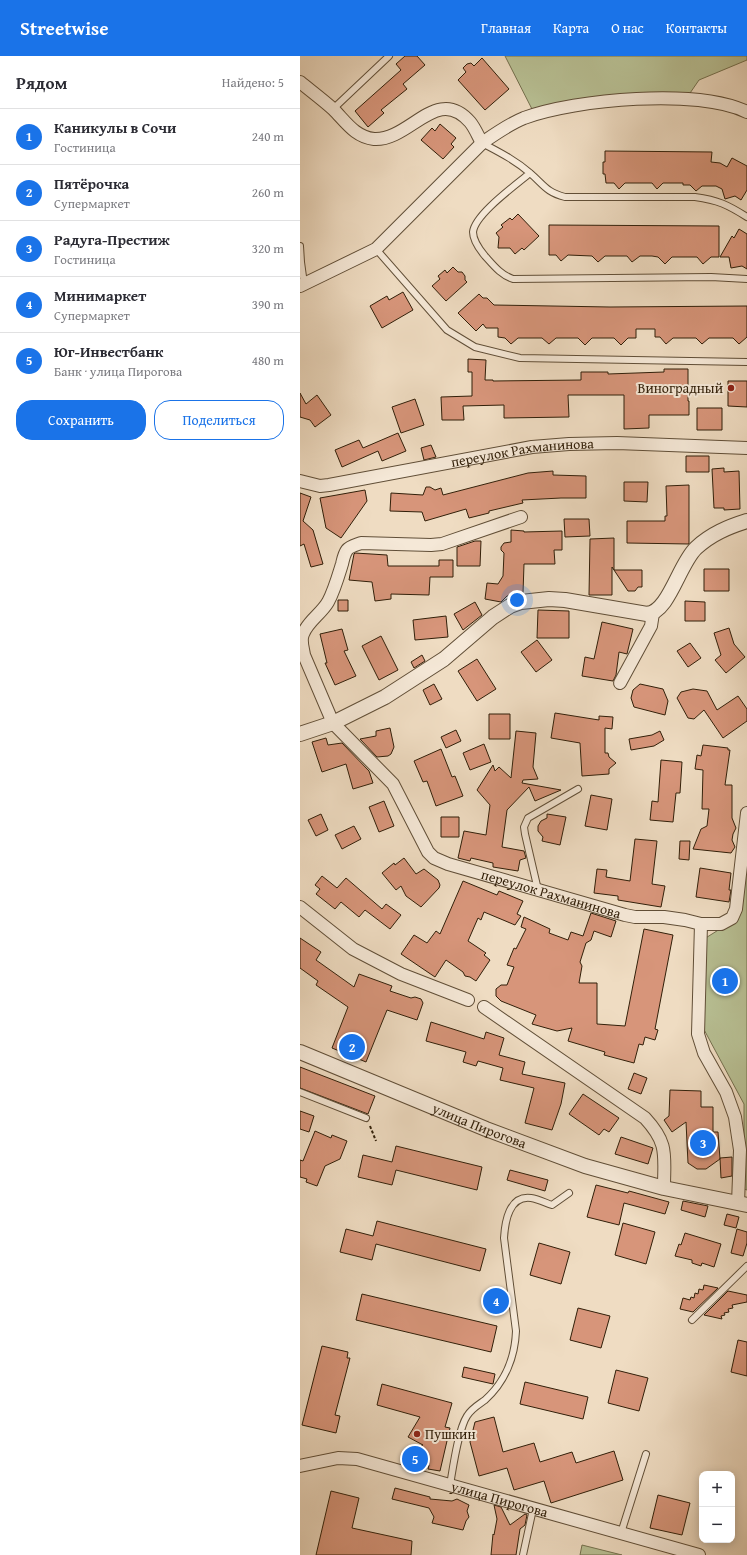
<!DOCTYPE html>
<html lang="ru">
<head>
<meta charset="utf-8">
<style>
  body { margin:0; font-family:"Gentium Book Plus",serif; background:#f2f2f3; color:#2b2b33 }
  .controls { position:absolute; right:12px; bottom:12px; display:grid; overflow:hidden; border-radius:8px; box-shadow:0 2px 10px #0003 }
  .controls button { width:36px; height:36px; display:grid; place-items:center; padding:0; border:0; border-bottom:1px solid #e1e1e2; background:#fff; color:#2b2b33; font:20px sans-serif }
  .you { position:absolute; left:217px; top:544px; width:14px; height:14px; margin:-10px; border:3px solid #fff; border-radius:50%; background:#1a73e8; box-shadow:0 0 0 6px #1a73e833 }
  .badge { display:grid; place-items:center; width:26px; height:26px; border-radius:50%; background:#1a73e8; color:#fff; font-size:13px; font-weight:700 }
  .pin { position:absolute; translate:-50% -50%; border:2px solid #fff; box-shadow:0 1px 4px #0006 }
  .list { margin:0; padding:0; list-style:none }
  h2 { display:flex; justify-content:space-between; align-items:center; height:52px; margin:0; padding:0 16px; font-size:17px }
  h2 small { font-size:13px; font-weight:400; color:#7c7c81 }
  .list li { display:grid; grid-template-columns:26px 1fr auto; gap:12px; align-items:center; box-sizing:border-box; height:56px; padding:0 16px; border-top:1px solid #e1e1e2 }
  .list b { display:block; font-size:15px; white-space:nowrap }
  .list p { margin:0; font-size:13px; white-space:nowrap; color:#7c7c81 }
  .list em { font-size:13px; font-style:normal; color:#7c7c81 }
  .actions { display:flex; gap:8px; padding:12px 16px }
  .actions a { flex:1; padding:9px 0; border:1px solid #1a73e8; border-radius:16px; text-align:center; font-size:14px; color:#1a73e8 }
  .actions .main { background:#1a73e8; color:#fff }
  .map { position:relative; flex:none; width:447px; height:1499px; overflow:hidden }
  header { display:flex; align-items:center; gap:24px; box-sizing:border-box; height:56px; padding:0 20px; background:#1a73e8; color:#fff }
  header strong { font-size:19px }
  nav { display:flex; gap:22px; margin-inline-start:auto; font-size:14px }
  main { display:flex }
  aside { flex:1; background:#fff }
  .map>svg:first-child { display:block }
  .green { fill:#b8c094; stroke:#74704e }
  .building { fill:#d7957a; stroke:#311f09 }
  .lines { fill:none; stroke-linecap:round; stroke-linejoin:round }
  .service-casing { stroke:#604e37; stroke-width:8 }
  .minor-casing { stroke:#604e37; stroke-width:14 }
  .tertiary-casing { stroke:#604e37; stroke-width:16 }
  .path { stroke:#311f09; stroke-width:2; stroke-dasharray:3 2; stroke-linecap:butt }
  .service { stroke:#f5e8d7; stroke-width:6 }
  .minor { stroke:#f5e8d7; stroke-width:12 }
  .tertiary { stroke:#f5e8d7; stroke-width:14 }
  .poi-dot { fill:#8f2418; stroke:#f5e8d7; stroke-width:1.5 }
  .labels { text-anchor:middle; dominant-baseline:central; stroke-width:4; stroke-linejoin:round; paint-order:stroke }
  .poi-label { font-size:14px; fill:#311f09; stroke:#f5e8d7; text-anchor:end }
  .street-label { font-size:14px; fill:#311f09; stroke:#f5e8d7 }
</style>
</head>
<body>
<header>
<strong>Streetwise</strong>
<nav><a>Главная</a><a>Карта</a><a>О нас</a><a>Контакты</a></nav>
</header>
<main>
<aside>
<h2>Рядом<small>Найдено: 5</small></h2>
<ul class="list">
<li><span class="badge">1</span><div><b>Каникулы в Сочи</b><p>Гостиница</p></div><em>240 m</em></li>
<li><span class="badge">2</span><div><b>Пятёрочка</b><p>Супермаркет</p></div><em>260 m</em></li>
<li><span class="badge">3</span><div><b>Радуга-Престиж</b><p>Гостиница</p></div><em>320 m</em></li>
<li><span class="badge">4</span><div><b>Минимаркет</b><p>Супермаркет</p></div><em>390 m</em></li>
<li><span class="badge">5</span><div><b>Юг-Инвестбанк</b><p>Банк · улица Пирогова</p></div><em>480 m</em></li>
</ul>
<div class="actions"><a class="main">Сохранить</a><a>Поделиться</a></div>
</aside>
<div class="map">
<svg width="447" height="1499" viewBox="0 0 447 1499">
  <rect width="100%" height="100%" fill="#efdcc2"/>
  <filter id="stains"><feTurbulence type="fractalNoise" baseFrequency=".005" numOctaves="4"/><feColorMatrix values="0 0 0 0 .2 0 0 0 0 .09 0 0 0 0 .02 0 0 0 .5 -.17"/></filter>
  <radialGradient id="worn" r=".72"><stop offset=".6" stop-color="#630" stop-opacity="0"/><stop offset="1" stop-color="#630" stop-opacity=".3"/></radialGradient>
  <path class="green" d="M 205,0 L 447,0 L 447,4 L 399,24 L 388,40 L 235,59 Z
    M 447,768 L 447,1134 L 444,1133 L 444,1048 L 401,968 L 404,883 L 436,863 Z
    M 282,1489 L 322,1499 L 280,1499 Z"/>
  <path class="building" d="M 105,0 L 117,0 L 125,9 L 103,28 L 107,33 L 81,54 L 84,57 L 68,71 L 55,55 L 101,14 L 96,8 Z
    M 182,2 L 209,33 L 185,54 L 158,24 L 166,16 L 163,12 L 167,8 L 171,7 L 174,10 Z
    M 140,68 L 156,82 L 151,88 L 154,91 L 143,103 L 121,84 L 132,72 L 135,75 Z
    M 305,95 L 412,96 L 411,106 L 420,107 L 427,111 L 432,102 L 447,110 L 447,134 L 441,144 L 435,140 L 425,143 L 422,133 L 416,130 L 402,130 L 396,135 L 390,129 L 383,129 L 383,127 L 363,127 L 357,133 L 352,127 L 325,127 L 319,133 L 314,127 L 306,127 L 305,118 L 303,118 L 303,106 L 305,106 Z
    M 218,158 L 239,180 L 224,194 L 222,192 L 215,198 L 210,192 L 198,192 L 199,181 L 196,177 L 203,171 L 201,169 L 210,162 L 212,164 Z
    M 249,169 L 419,170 L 419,201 L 411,201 L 403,208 L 397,201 L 372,201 L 365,208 L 358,201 L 352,200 L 340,200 L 332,206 L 327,200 L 305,200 L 298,206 L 292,200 L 268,199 L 261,205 L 256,199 L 249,199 Z
    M 439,173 L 447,178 L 447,213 L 442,210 L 431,212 L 429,201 L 420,201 L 432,180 L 434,182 Z
    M 153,211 L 158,216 L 162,216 L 165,220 L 165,224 L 167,226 L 146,245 L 132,230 L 140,223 L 138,220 L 145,214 L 147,217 Z
    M 103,236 L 113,254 L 82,272 L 70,250 L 87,240 L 89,244 Z
    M 179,238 L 183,242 L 187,242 L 194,249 L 310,251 L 447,250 L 447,281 L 439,288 L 433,282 L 409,282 L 402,288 L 396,282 L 373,282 L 366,288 L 360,281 L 355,281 L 355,273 L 336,273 L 336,282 L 328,282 L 321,289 L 314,282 L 292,282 L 285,289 L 278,282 L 256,282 L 249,288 L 242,282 L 218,282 L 211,288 L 205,282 L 198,281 L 198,272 L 186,272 L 183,268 L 176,275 L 158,257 Z
    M 168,303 L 186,304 L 185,324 L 193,324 L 193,325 L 281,324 L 281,316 L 308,316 L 308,318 L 364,316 L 364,313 L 388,313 L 388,345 L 389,345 L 389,359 L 349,359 L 349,372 L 324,373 L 324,339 L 268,339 L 269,361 L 204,362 L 204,349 L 163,350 L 164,364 L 142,364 L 141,341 L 172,340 L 172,316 L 168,316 Z
    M 428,325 L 447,325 L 447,351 L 428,350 Z
    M 0,337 L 6,348 L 17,339 L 31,359 L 15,371 L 10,364 L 0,361 Z
    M 115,343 L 124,369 L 101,377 L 92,351 Z
    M 397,352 L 422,352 L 422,374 L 397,374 Z
    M 98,377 L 106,395 L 82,405 L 78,395 L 42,411 L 35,394 L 59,384 L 63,392 Z
    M 131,389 L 136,401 L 124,404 L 121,392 Z
    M 386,400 L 409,400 L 409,416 L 386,416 Z
    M 424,412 L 424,416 L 439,415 L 440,453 L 424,454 L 424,452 L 414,452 L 412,413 Z
    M 253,415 L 253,419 L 286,420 L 286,442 L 261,442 L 222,444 L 223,447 L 189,455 L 189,457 L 169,462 L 166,453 L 125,465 L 122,456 L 90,455 L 91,437 L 123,439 L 126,431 L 130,431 L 135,434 L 141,432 L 143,439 L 228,417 Z
    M 324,426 L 348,426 L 347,446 L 324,445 Z
    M 389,429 L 389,488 L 327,487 L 327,465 L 365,465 L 365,460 L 367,460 L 366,430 Z
    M 65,434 L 67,445 L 41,482 L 26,472 L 20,442 Z
    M 0,437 L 11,441 L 3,465 L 13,474 L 23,508 L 11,511 L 4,488 L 0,490 Z
    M 264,463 L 289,463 L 290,480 L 265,481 Z
    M 211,474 L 224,475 L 224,476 L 262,475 L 262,494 L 254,494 L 255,508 L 224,508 L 223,537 L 207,540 L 201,546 L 185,543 L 187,527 L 198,528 L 203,520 L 204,497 L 201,494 L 201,491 L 204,487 L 211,486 Z
    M 314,482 L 314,514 L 342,514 L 342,531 L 338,531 L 335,535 L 328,535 L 312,511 L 312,539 L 289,539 L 290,483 Z
    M 175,485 L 181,485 L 180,510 L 157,510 L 157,491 Z
    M 55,497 L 87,499 L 88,510 L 139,510 L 139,504 L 153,504 L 153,521 L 130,521 L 129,539 L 91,538 L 91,543 L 75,545 L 72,526 L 49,524 L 54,498 Z
    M 404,513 L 429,513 L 429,535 L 404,535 Z
    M 38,544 L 48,544 L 48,555 L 38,555 Z
    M 385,545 L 405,546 L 405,565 L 385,565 Z
    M 175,546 L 182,559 L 163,574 L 154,558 Z
    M 238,554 L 269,555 L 269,582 L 237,582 Z
    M 146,560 L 148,581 L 115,584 L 113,564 Z
    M 302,566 L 333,573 L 327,598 L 319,596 L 316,619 L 313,625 L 282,620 L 285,601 L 294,603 Z
    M 429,572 L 434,588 L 445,601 L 426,617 L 415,604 L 421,599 L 414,577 Z
    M 42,573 L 48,594 L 44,595 L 56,620 L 35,629 L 25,607 L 27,607 L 20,578 Z
    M 81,580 L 98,614 L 79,624 L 62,590 Z
    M 237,584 L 252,604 L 236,616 L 221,596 Z
    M 390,587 L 401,602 L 388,611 L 377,595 Z
    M 122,599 L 125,605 L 114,612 L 111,606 Z
    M 177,603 L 196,633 L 177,645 L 158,615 Z
    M 134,628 L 142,643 L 130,649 L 123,634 Z
    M 340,628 L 363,633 L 368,645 L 365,659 L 334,651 L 331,642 L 333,634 Z
    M 393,633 L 407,635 L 417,654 L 438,640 L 447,653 L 447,665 L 423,682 L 404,654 L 394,663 L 388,662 L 377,642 L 381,636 Z
    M 255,657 L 299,664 L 299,660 L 313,661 L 312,673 L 305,672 L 305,697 L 308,697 L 309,701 L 316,707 L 309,713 L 309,718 L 282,720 L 280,687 L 251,682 Z
    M 189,658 L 210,658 L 210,683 L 189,683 Z
    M 90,672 L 94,691 L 91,698 L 88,700 L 77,701 L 60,683 L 76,680 L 76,675 Z
    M 156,674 L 161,685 L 146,692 L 141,681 Z
    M 216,675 L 236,677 L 233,711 L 238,723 L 223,724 L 222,727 L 261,734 L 235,745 L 229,731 L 207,754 L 202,791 L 224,795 L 226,802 L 220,804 L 218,815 L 193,811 L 193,807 L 171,802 L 170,805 L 158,802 L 164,775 L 186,779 L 190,749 L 177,734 L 193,709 L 195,715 L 199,711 L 211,722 Z
    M 360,675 L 364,684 L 354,690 L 331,694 L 329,683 L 352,679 Z
    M 26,682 L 28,689 L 42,687 L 69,715 L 73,727 L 53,733 L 46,708 L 22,716 L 12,686 Z
    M 184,688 L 191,706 L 170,714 L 163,697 Z
    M 403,689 L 428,692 L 428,694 L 430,694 L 425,729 L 432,729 L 432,762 L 436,772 L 433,778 L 432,784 L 435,791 L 431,797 L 393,793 L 401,773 L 407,770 L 409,753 L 402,753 L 403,714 L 395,713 L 397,699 L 401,700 Z
    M 141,693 L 152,721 L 155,720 L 163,740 L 136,750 L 127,725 L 123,726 L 114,705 Z
    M 361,704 L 382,706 L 380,737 L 376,737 L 373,766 L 350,764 L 352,745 L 358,746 Z
    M 291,739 L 312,743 L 307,774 L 285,770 Z
    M 84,745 L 94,770 L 79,776 L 69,751 Z
    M 21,758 L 28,774 L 16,780 L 8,764 Z
    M 247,758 L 266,761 L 260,789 L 242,785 L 243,781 L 238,775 L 238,770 L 241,765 L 247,762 Z
    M 141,761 L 159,761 L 159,781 L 141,781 Z
    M 54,770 L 61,783 L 42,793 L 35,779 Z
    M 335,783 L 357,785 L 352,828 L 365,830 L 361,851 L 318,844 L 318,840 L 294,837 L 297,813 L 307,814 L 306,821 L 330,825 Z
    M 380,785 L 390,785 L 389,804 L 379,803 Z
    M 104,802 L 116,818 L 124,813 L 138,824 L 140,829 L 139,832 L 121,851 L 106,840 L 101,830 L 96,834 L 82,817 L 94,807 L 95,809 Z
    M 400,812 L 431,817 L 429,834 L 431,834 L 429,846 L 396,841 Z
    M 22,820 L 37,832 L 46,822 L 82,853 L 86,848 L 101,859 L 90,873 L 65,854 L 59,861 L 41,846 L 35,853 L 16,838 L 20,833 L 15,829 Z
    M 163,825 L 197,839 L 199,835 L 223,845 L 217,858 L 221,860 L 215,869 L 184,856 L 181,864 L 178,862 L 168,885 L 186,897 L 184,899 L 190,904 L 176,925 L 170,921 L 165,920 L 163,916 L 146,904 L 135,921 L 101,898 L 114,879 L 127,887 L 136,875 L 140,878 Z
    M 291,857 L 316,865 L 311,881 L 294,875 L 291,884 L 286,887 L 280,906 L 282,910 L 279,927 L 297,927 L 297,968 L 325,970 L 344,873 L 373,879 L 355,973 L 358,974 L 355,984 L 345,981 L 343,989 L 339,988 L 334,1007 L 304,999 L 305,996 L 268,985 L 272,972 L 257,975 L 232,968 L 236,959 L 201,945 L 196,940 L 196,933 L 201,929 L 207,929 L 214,911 L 207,909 L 214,892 L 216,893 L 226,873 L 221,871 L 224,861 L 250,873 L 249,877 L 268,884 L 271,876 L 283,880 Z
    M 0,882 L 21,896 L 16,904 L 54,931 L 59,918 L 92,930 L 90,935 L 111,942 L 115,941 L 121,943 L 123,947 L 117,964 L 87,954 L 66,1006 L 32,992 L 48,951 L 16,929 L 18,925 L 0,912 Z
    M 131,966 L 184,983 L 186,976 L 204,982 L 199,999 L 225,1006 L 222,1018 L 265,1027 L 261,1048 L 252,1074 L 225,1067 L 234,1032 L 200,1024 L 203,1012 L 178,1005 L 176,1010 L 163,1006 L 166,996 L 126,985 Z
    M 0,1011 L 75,1040 L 68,1058 L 0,1032 Z
    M 334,1017 L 347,1022 L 341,1038 L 328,1033 Z
    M 370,1034 L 401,1035 L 401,1051 L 413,1051 L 413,1076 L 418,1076 L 420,1103 L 406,1113 L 397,1113 L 388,1107 L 386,1066 L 372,1076 L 364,1064 L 369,1060 Z
    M 283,1038 L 319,1062 L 309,1076 L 304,1073 L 299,1079 L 269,1058 Z
    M 0,1055 L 14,1060 L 9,1076 L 0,1073 Z
    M 15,1075 L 31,1082 L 32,1079 L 47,1085 L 40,1103 L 25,1110 L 17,1130 L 6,1126 L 7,1123 L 0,1121 L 0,1104 L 3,1105 Z
    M 321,1081 L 353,1092 L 348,1108 L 315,1098 Z
    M 96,1090 L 182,1111 L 177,1134 L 96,1114 L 92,1129 L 58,1121 L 63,1099 L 92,1106 Z
    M 432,1101 L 432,1120 L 421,1122 L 420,1102 Z
    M 210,1114 L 248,1124 L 245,1135 L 207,1124 Z
    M 296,1129 L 328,1137 L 329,1135 L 369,1146 L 365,1158 L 324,1147 L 319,1169 L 287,1161 Z
    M 383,1145 L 408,1150 L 405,1161 L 381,1154 Z
    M 427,1158 L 439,1161 L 436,1172 L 424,1169 Z
    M 77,1165 L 186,1193 L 180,1215 L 76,1188 L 72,1204 L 40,1196 L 46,1173 L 73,1180 Z
    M 323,1167 L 355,1176 L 346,1208 L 315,1199 Z
    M 437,1173 L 447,1176 L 447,1187 L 443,1200 L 431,1197 Z
    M 385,1177 L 421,1188 L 414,1211 L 402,1207 L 401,1210 L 392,1207 L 392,1204 L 375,1200 L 379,1188 L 381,1189 Z
    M 239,1187 L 270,1196 L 261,1228 L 230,1219 Z
    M 404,1229 L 418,1232 L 393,1256 L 380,1253 L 383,1242 L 390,1244 L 391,1241 L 394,1242 L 395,1237 L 398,1238 L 399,1233 L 403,1234 Z
    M 428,1235 L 447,1239 L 447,1246 L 432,1249 L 433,1252 L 428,1253 L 429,1256 L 424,1257 L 425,1259 L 421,1260 L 422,1263 L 404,1259 Z
    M 62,1238 L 197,1270 L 191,1296 L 56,1264 Z
    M 278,1252 L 310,1260 L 301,1292 L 270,1284 Z
    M 438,1284 L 447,1286 L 447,1320 L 431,1316 Z
    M 22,1290 L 48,1296 L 47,1302 L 50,1302 L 35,1359 L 40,1360 L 36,1377 L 2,1369 Z
    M 164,1311 L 195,1318 L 193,1328 L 162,1321 Z
    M 316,1314 L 348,1322 L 339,1355 L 308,1347 Z
    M 225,1326 L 288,1341 L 283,1363 L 220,1348 Z
    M 82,1328 L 152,1347 L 145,1371 L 150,1372 L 140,1415 L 128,1413 L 129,1409 L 104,1406 L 105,1393 L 123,1389 L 108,1381 L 120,1361 L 77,1349 Z
    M 194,1361 L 203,1396 L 234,1387 L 240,1406 L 272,1396 L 276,1407 L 314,1395 L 323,1424 L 251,1447 L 244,1425 L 214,1434 L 207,1412 L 179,1420 L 170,1386 L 175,1366 Z
    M 95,1432 L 130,1441 L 130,1443 L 152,1445 L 157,1443 L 169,1449 L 167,1455 L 169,1461 L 166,1465 L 163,1474 L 132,1467 L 134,1461 L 129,1452 L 92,1443 Z
    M 31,1435 L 59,1442 L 52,1472 L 112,1485 L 111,1499 L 16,1499 Z
    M 358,1439 L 390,1447 L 382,1479 L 350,1472 Z
    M 194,1449 L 201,1451 L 210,1469 L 225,1458 L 227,1459 L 225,1469 L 220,1473 L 216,1499 L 191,1499 L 193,1478 L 194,1479 L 197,1463 Z"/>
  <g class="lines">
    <g class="service-casing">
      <path id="service" d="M 33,53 L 89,0
        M 182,87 C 199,96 215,104 230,117 C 244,129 246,136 265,141 L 395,141 C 418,144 428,149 447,161
        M 230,117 C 216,129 175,158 173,176 C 173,185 180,194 185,200 C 194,210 201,219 213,223 L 411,221 L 447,223
        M 0,190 L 1,206
        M 76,193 L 147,274 L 175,291 L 220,302 L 447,306
        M 0,207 L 1,206 L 4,228
        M 238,834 L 225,778 L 224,771 L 228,762 L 278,733
        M 0,1036 L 66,1062
        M 392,1264 L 447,1210
        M 150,1429 C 153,1412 158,1374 167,1360 C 171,1353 178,1349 185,1344 C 205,1326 215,1301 216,1275 L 204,1182 C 205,1166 209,1139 231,1142 C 238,1143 246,1147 252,1149 L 269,1137
        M 321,1477 L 346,1398
        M 223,1499 L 233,1453"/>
    </g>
    <g class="minor-casing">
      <g id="minor">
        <path d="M 0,26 C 11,35 23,44 33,53 C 46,66 55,81 74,83 C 110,85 137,28 170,66 C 175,72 178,80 182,87"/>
        <path d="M 0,230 L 76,193 L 182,87 C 195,78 209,68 224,62 C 276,43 398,32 447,56"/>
        <path id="s1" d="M 0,425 L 20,430 L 29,429 L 232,391 L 269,388 L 317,387 L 447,392"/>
        <path id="s2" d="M 221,461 L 142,488 L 131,489 L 61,487 C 56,489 50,490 47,494 C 44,498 43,504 42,508 C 38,521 34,535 28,546 C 21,558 8,565 3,578 C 0,584 3,592 4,599 L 33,667 L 93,728 L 128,796 L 134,802 L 148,808 L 325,859 L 335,861 L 364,861 L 385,864 L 401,868 L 421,868 L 432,862 L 436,853 L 447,757"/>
        <path d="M 320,627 L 351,570 L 353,557"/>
        <path d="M 0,851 L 53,893 L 101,918 L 168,944"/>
        <path d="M 401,868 L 398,978 L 404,997 L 426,1036 L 435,1061 L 440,1094 L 438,1147"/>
        <path d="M 184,951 L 345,1062 C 369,1088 364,1099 364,1132"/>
        <path id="s3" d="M 0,1410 L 38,1402 L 57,1403 L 399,1499"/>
      </g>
    </g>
    <g class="tertiary-casing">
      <g id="tertiary">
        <path d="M 0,678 L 33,667 L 85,641 L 144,603 L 193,561 L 210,550 L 221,546 L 249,543 L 265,544 L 347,558 C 369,556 379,508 396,492 C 411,478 428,471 447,465"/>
        <path id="s4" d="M 0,996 L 186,1073 L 285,1110 L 364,1132 L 447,1149"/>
      </g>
    </g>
    <path class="path" d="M 70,1070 L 76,1085"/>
    <use href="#service" class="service"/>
    <use href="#minor" class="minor"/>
    <use href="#tertiary" class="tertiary"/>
  </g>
  <g class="poi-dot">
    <circle cx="431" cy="332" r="4"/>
    <circle cx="117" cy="1378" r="4"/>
  </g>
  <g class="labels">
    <g class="poi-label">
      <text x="423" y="332">Виноградный</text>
      <text x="125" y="1378" text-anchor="start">Пушкин</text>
    </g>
    <g class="street-label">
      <text stroke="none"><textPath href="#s1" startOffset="226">переулок Рахманинова</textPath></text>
      <text stroke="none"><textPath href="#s2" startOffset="665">переулок Рахманинова</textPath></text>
      <text stroke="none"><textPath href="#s4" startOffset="194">улица Пирогова</textPath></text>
      <text stroke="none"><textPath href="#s3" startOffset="206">улица Пирогова</textPath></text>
    </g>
  </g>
  <rect width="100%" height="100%" filter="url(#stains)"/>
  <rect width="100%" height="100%" fill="url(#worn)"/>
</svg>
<div class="controls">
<button>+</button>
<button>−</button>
</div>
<div class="you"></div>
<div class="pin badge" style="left:425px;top:925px">1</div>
<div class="pin badge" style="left:52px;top:991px">2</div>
<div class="pin badge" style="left:403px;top:1087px">3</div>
<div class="pin badge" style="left:196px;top:1245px">4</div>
<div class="pin badge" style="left:115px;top:1403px">5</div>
</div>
</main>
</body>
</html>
